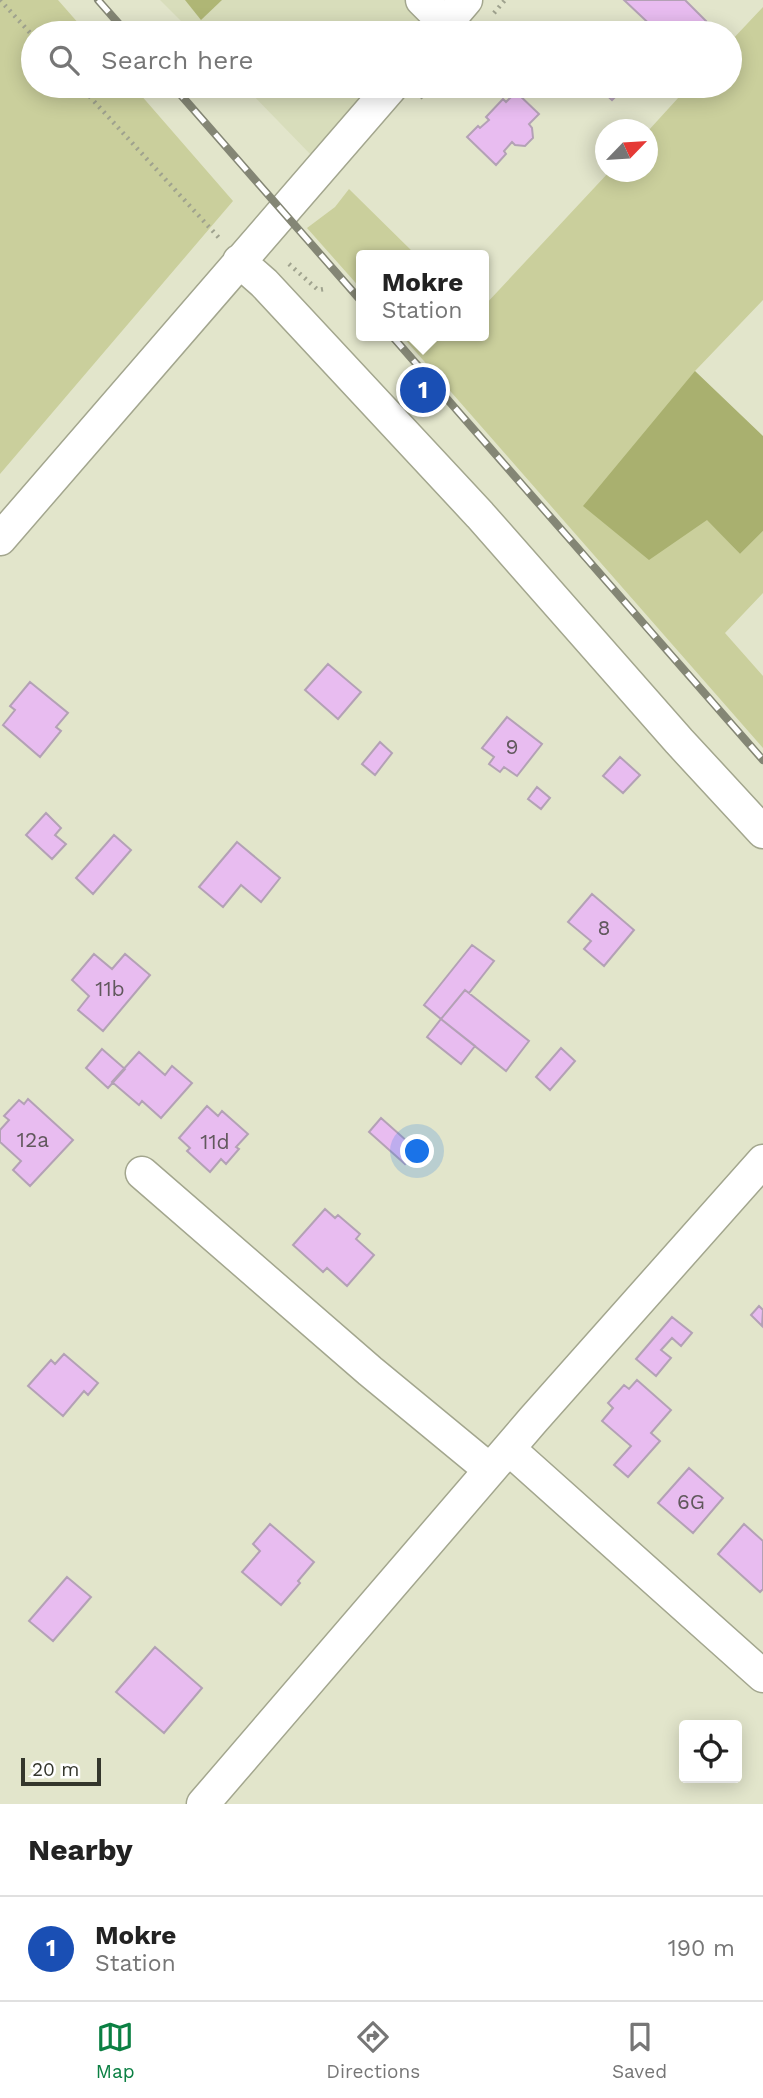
<!DOCTYPE html>
<html lang="en">
<head>
<meta charset="utf-8">
<style>
  body { margin:0; font-family:"Work Sans",sans-serif; background:#f2f2f2; color:#222 }
  .controls { position:absolute; right:21px; bottom:21px; display:grid; overflow:hidden; border-radius:7px; box-shadow:0 4px 18px #0003 }
  .controls button { width:63px; height:63px; display:grid; place-items:center; padding:0; border:0; border-bottom:2px solid #e0e0e0; background:#fff; color:#222; font:35px sans-serif }
  .compass { position:absolute; left:595px; top:119px; width:63px; height:63px; border-radius:50%; background:#fff; box-shadow:0 4px 18px #0003; rotate:65deg }
  .scale { position:absolute; left:21px; bottom:18px; width:80px; box-sizing:border-box; padding-left:7px; border:4px solid #34362c; border-top:0; font-size:19px; line-height:24px; white-space:nowrap; color:#34362c; -webkit-text-stroke:5px #fff; paint-order:stroke }
  .you { position:absolute; left:418px; top:1152px; width:24px; height:24px; margin:-18px; border:5px solid #fff; border-radius:50%; background:#1a73e8; box-shadow:0 0 0 10px #1a73e833 }
  .badge { display:grid; place-items:center; width:46px; height:46px; border-radius:50%; background:#0b8043; color:#fff; font-size:23px; font-weight:700 }
  .pin { position:absolute; translate:-50% -50%; border:4px solid #fff; box-shadow:0 2px 7px #0006 }
  .popup { position:absolute; left:356px; top:250px; width:133px; height:91px; box-sizing:border-box; display:grid; place-content:center; border-radius:7px; background:#fff; filter:drop-shadow(0 2px 5px #0005); font-size:23px; white-space:nowrap; color:#767676 }
  .popup b { font-size:26px; color:#222 }
  .popup::after { content:''; position:absolute; left:50%; top:100%; margin-left:-14px; border:14px solid transparent; border-top-color:#fff }
  .list { margin:0; padding:0; list-style:none }
  h2 { display:flex; justify-content:space-between; align-items:center; height:91px; margin:0; padding:0 28px; font-size:30px }
  h2 small { font-size:23px; font-weight:400; color:#767676 }
  .list li { display:grid; grid-template-columns:46px 1fr auto; gap:21px; align-items:center; box-sizing:border-box; height:105px; padding:0 28px; border-top:2px solid #e0e0e0 }
  .list b { display:block; font-size:26px; white-space:nowrap }
  .list p { margin:0; font-size:23px; white-space:nowrap; color:#767676 }
  .list em { font-size:23px; font-style:normal; color:#767676 }
  .icon { flex:none; width:38px; height:38px; fill:none; stroke:currentColor; stroke-width:2; stroke-linecap:round; stroke-linejoin:round }
  .map { position:relative; flex:none; width:763px; height:1804px; overflow:hidden }
  .search { position:absolute; background:#fff; box-shadow:0 4px 18px #0003; left:21px; right:21px; top:21px; height:77px; display:flex; align-items:center; gap:18px; box-sizing:border-box; padding:0 24px; border-radius:38px; color:#767676; font-size:26px }
  .sheet { height:196px; background:#fff }
  nav { display:flex; justify-content:space-around; align-items:center; box-sizing:border-box; height:98px; border-top:2px solid #e0e0e0; background:#fff; font-size:19px; color:#767676 }
  nav a { display:grid; justify-items:center; gap:4px }
  nav .on { color:#0b8043 }
  .map>svg:first-child { display:block }
  .built { fill:#d8ddbb }
  .green { fill:#cacf9c }
  .forest { fill:#a9b06f }
  .water { fill:#afb675 }
  .building { fill:#e8bcf0; stroke:#b3a1b5; stroke-width:2 }
  .lines { fill:none; stroke-linecap:round; stroke-linejoin:round }
  .minor-casing { stroke:#a3a68e; stroke-width:35 }
  .path { stroke:#9fa28e; stroke-width:4.5; stroke-dasharray:2 5; stroke-linecap:butt }
  .minor { stroke:#fff; stroke-width:32 }
  .rail-casing { stroke:#848675; stroke-width:8 }
  .rail { stroke:#fff; stroke-width:5; stroke-dasharray:16; stroke-linecap:butt }
  .labels { text-anchor:middle; dominant-baseline:central; stroke-width:5; stroke-linejoin:round; paint-order:stroke }
  .number-label { font-size:21px; fill:#61585d }
</style>
</head>
<body>
<div class="map">
<svg width="763" height="1804" viewBox="0 0 763 1804">
  <rect width="100%" height="100%" fill="#e2e5cb"/>
  <path class="built" d="M 160,0 L 443,0 L 415,33 L 193,33 Z
    M 244,86 L 370,86 L 311,155 Z"/>
  <path class="green" d="M 0,0 L 58,0 L 87,33 L 33,33 L 33,86 L 133,86 L 233,201 L 0,474 Z
    M 763,7 L 763,300 L 695,371 L 707,519 L 740,554 L 763,531 L 763,593 L 725,633 L 763,676 L 763,748 L 402,336 L 484,336 L 484,306 L 609,172 L 648,172 L 648,131 L 689,86 L 730,86 L 730,42 Z
    M 349,189 L 416,255 L 362,255 L 362,290 L 307,228 L 335,207 Z"/>
  <path class="forest" d="M 695,371 L 763,436 L 763,531 L 740,554 L 707,520 L 649,560 L 583,506 Z"/>
  <path class="water" d="M 185,0 L 222,0 L 201,20 Z"/>
  <path class="building" d="M 624,0 L 685,0 L 706,21 L 694,33 L 679,33 L 674,29 L 670,33 L 659,33 Z
    M 601,86 L 626,86 L 612,100 L 599,88 Z
    M 516,92 L 539,114 L 529,124 L 532,128 L 533,138 L 525,146 L 515,145 L 512,142 L 504,151 L 506,154 L 496,165 L 467,137 L 478,126 L 480,128 L 489,120 L 486,117 L 503,99 L 506,102 Z
    M 328,664 L 361,692 L 338,719 L 305,690 Z
    M 30,682 L 68,713 L 56,727 L 61,731 L 40,757 L 3,725 L 15,710 L 10,706 Z
    M 507,717 L 542,744 L 517,776 L 504,767 L 500,772 L 489,764 L 494,757 L 482,748 Z
    M 380,742 L 392,753 L 375,775 L 362,764 Z
    M 620,757 L 640,775 L 623,793 L 603,776 Z
    M 537,787 L 550,798 L 541,809 L 528,799 Z
    M 46,813 L 61,828 L 55,835 L 66,844 L 52,859 L 26,835 Z
    M 114,835 L 131,850 L 93,894 L 76,878 Z
    M 237,842 L 280,878 L 261,902 L 241,885 L 223,907 L 199,887 Z
    M 592,894 L 634,930 L 604,966 L 584,949 L 591,941 L 568,922 Z
    M 472,945 L 494,961 L 469,993 L 465,990 L 441,1019 L 424,1005 Z
    M 94,954 L 112,969 L 125,954 L 150,975 L 103,1031 L 78,1010 L 89,996 L 72,980 Z
    M 465,990 L 529,1041 L 506,1071 L 441,1019 Z
    M 441,1019 L 475,1046 L 461,1064 L 427,1037 Z
    M 561,1048 L 575,1061 L 550,1090 L 536,1077 Z
    M 102,1049 L 125,1069 L 108,1088 L 86,1068 Z
    M 139,1052 L 165,1075 L 172,1066 L 192,1083 L 161,1118 L 142,1101 L 139,1105 L 112,1082 Z
    M 28,1099 L 73,1140 L 30,1186 L 13,1170 L 21,1161 L 0,1142 L 0,1130 L 9,1120 L 4,1116 L 19,1100 L 24,1104 Z
    M 207,1106 L 218,1116 L 222,1111 L 248,1134 L 236,1147 L 239,1149 L 226,1164 L 221,1159 L 210,1172 L 187,1151 L 190,1148 L 179,1138 Z
    M 381,1118 L 417,1150 L 405,1164 L 369,1132 Z
    M 325,1209 L 335,1218 L 338,1215 L 360,1234 L 356,1239 L 374,1255 L 347,1286 L 327,1268 L 323,1272 L 293,1245 Z
    M 759,1306 L 763,1310 L 762,1326 L 751,1315 Z
    M 672,1317 L 692,1333 L 681,1346 L 672,1338 L 661,1350 L 671,1358 L 656,1376 L 636,1359 Z
    M 64,1354 L 98,1383 L 88,1395 L 84,1391 L 63,1416 L 28,1386 L 51,1360 L 55,1364 Z
    M 637,1380 L 671,1410 L 651,1433 L 660,1441 L 628,1477 L 614,1465 L 631,1446 L 602,1421 L 613,1408 L 608,1403 L 624,1385 L 629,1389 Z
    M 689,1468 L 723,1498 L 693,1533 L 658,1503 Z
    M 270,1524 L 314,1562 L 298,1581 L 300,1583 L 281,1605 L 242,1572 L 260,1551 L 253,1544 Z
    M 744,1524 L 763,1541 L 763,1589 L 760,1592 L 718,1554 Z
    M 67,1577 L 91,1597 L 53,1641 L 29,1621 Z
    M 155,1647 L 202,1688 L 164,1733 L 116,1692 Z"/>
  <g class="lines">
    <g class="minor-casing">
      <path id="minor" d="M 422,0 L 446,24
        M 438,33 L 466,0
        M 239,261 L 264,283 L 480,515 L 679,741 L 763,832
        M 0,539 L 392,86
        M 142,1173 L 370,1371 L 490,1470
        M 509,1449 L 763,1676
        M 203,1804 L 533,1420 L 763,1161"/>
    </g>
    <path class="path" d="M 0,0 L 33,36
      M 494,13 L 505,0
      M 80,86 L 221,240
      M 420,98 L 431,86
      M 289,264 L 318,290 L 324,289"/>
    <use href="#minor" class="minor"/>
    <g class="rail-casing">
      <path id="rail" d="M 98,0 L 127,33
        M 173,86 L 362,302
        M 392,336 L 763,760"/>
    </g>
    <use href="#rail" class="rail"/>
  </g>
  <g class="labels">
    <g class="number-label">
      <text x="512" y="746">9</text>
      <text x="604" y="927">8</text>
      <text x="110" y="988">11b</text>
      <text x="33" y="1139">12a</text>
      <text x="215" y="1141">11d</text>
      <text x="691" y="1501">6G</text>
    </g>
  </g>
</svg>
<div class="controls">
<button><svg class="icon" aria-label="locate" viewBox="0 0 24 24"><circle cx="12" cy="12" r="6"/><path d="M12 2v4M12 18v4M2 12h4M18 12h4"/></svg></button>
</div>
<svg class="compass" viewBox="-18 -18 36 36"><path d="M0-13l5 13h-10z" fill="#e53935"/><path d="M0 13l5-13h-10z" fill="#767676"/></svg>
<div class="scale">20 m</div>
<div class="you"></div>
<div class="pin badge" style="left:423px;top:390px;background:#1a4fb4">1</div>
<div class="popup"><b>Mokre</b>Station</div>
<div class="search"><svg class="icon" aria-label="search" viewBox="0 0 24 24"><circle cx="10" cy="10" r="6"/><path d="M15 15l6 6"/></svg>Search here</div>
</div>
<section class="sheet">
<h2>Nearby<small></small></h2>
<ul class="list">
<li><span class="badge" style="background:#1a4fb4">1</span><div><b>Mokre</b><p>Station</p></div><em>190 m</em></li>
</ul>
</section>
<nav>
<a class="on"><svg class="icon" aria-label="map" viewBox="0 0 24 24"><path d="M3 6l6-2 6 2 6-2v14l-6 2-6-2-6 2zM9 4v14M15 6v14"/></svg>Map</a>
<a><svg class="icon" aria-label="directions" viewBox="0 0 24 24"><path d="M12 3l9 9-9 9-9-9zM9 14v-3h6M13 9l2 2-2 2"/></svg>Directions</a>
<a><svg class="icon" aria-label="saved" viewBox="0 0 24 24"><path d="M7 4h10v16l-5-4-5 4z"/></svg>Saved</a>
</nav>
</body>
</html>
